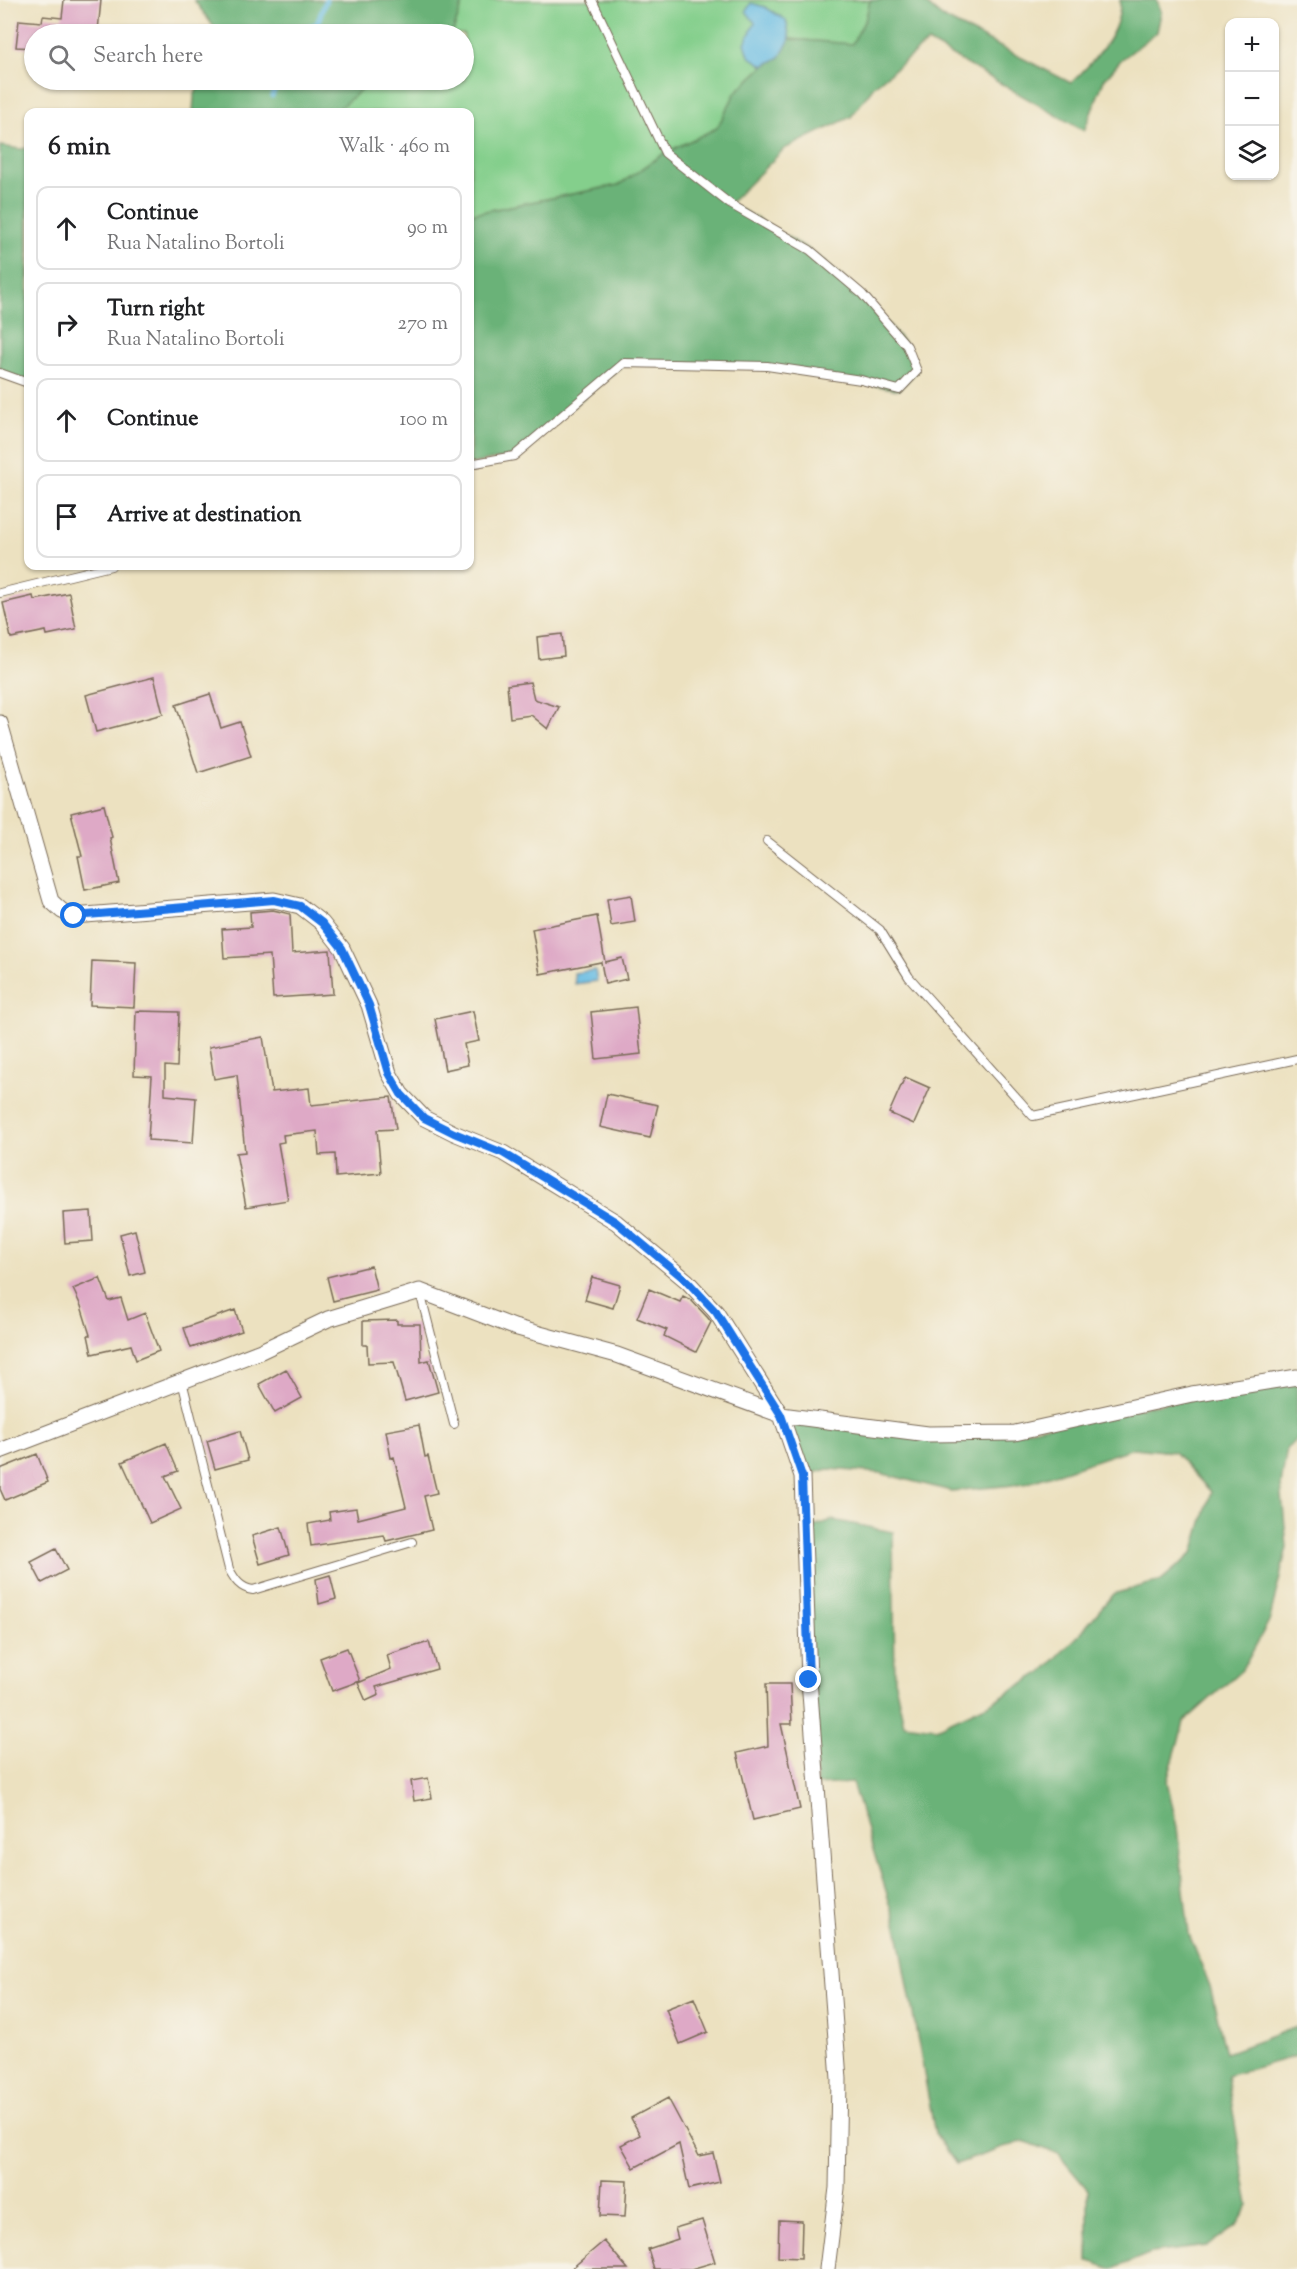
<!DOCTYPE html>
<html lang="en">
<head>
<meta charset="utf-8">
<style>
  body { margin:0; font-family:"Sorts Mill Goudy",serif; background:#f2f2f2; color:#202124 }
  .controls { position:absolute; right:18px; top:18px; display:grid; overflow:hidden; border-radius:12px; box-shadow:0 2px 4px #0004 }
  .controls button { width:54px; height:54px; display:grid; place-items:center; padding:0; border:0; border-bottom:2px solid #e0e0e0; background:#fff; color:#202124; font:30px sans-serif }
  .stop { position:absolute; width:18px; height:18px; margin:-14px; border:4px solid #1a73e8; border-radius:50%; background:#fff }
  .stop.end { background:#1a73e8; border-color:#fff; box-shadow:0 2px 6px #0008 }
  .list { margin:0; padding:0; list-style:none }
  h2 { display:flex; justify-content:space-between; align-items:center; height:78px; margin:0; padding:0 24px; font-size:26px }
  h2 small { font-size:20px; font-weight:400; color:#757577 }
  .list li { display:grid; grid-template-columns:39px 1fr auto; gap:18px; align-items:center; box-sizing:border-box; height:84px; margin:0 12px 12px; padding:0 12px; border:2px solid #e0e0e0; border-radius:12px }
  .list b { display:block; font-size:22px; white-space:nowrap }
  .list p { margin:0; font-size:20px; white-space:nowrap; color:#757577 }
  .list em { font-size:20px; font-style:normal; color:#757577 }
  .icon { flex:none; width:33px; height:33px; fill:none; stroke:currentColor; stroke-width:2; stroke-linecap:round; stroke-linejoin:round }
  .map { position:relative; flex:none; width:1297px; height:2269px; overflow:hidden }
  .search { position:absolute; background:#fff; box-shadow:0 2px 4px #0004; left:24px; top:24px; width:450px; height:66px; display:flex; align-items:center; gap:15px; box-sizing:border-box; padding:0 21px; border-radius:33px; color:#757577; font-size:22px }
  .panel { position:absolute; background:#fff; box-shadow:0 2px 4px #0004; left:24px; top:108px; width:450px; height:462px; border-radius:12px }
  .map>svg:first-child { display:block }
  .green { fill:#84cf8c; stroke:#607c55; stroke-width:1.5 }
  .forest { fill:#6bb278; stroke:#536e4b; stroke-width:1.5 }
  .water { fill:#66bce3; stroke:#507380; stroke-width:1.5 }
  .lines { fill:none; stroke-linecap:round; stroke-linejoin:round }
  .stream { stroke:#66bce3; stroke-width:5 }
  .building { fill:#dea9c6 }
  .lane-casing { stroke:#796a57; stroke-width:10 }
  .street-casing { stroke:#796a57; stroke-width:17 }
  .lane { stroke:#fff; stroke-width:8 }
  .street { stroke:#fff; stroke-width:15 }
  .route { stroke:#1a73e8; stroke-width:8 }
</style>
</head>
<body>
<div class="map">
<svg width="1297" height="2269" viewBox="0 0 1297 2269">
  <rect width="100%" height="100%" fill="#f7f3e8"/>
  <filter id="ink" filterUnits="userSpaceOnUse"><feTurbulence type="fractalNoise" baseFrequency=".0167" numOctaves="2"/><feDisplacementMap in="SourceGraphic" scale="12" xChannelSelector="R" yChannelSelector="G"/><feConvolveMatrix kernelMatrix="1 2 1 2 8 2 1 2 1" color-interpolation-filters="sRGB"/></filter>
  <filter id="wash" filterUnits="userSpaceOnUse"><feTurbulence type="fractalNoise" baseFrequency=".008" numOctaves="4" result="noise"/><feDisplacementMap in="SourceGraphic" scale="24" xChannelSelector="R" yChannelSelector="G"/><feGaussianBlur stdDeviation="1.35" result="paint"/><feColorMatrix in="noise" values="0 0 0 0 0 0 0 0 0 0 0 0 0 0 0 0 0 1.4 0 .05"/><feComposite in="paint" operator="in"/></filter>
  <g filter="url(#wash)">
    <rect width="100%" height="100%" fill="#ece1c0"/>
    <path class="green" d="M 464,0 L 870,0 L 866,18 L 852,44 L 790,39 L 786,20 L 755,23 L 749,56 L 764,66 L 736,92 L 717,128 L 665,153 L 618,185 L 470,214 L 470,112 L 334,112 L 370,83 L 384,80 L 464,80 L 464,34 L 452,34 Z"/>
    <path class="forest" d="M 194,0 L 464,0 L 452,34 L 219,34 Z
      M 870,0 L 924,0 L 925,3 L 942,17 L 1071,83 C 1093,62 1122,33 1120,0 L 1157,0 L 1161,13 L 1157,32 L 1121,60 L 1104,80 L 1084,131 L 928,42 L 874,86 L 851,117 L 784,149 L 730,203 L 810,250 L 862,294 L 907,346 L 917,371 L 899,390 L 768,366 L 625,363 L 514,456 L 470,464 L 470,214 L 619,185 L 665,153 L 717,128 L 736,92 L 764,66 L 780,57 L 790,39 L 852,44 L 866,18 Z
      M 201,80 L 384,80 L 370,83 L 334,112 L 193,112 L 194,97 Z
      M 0,146 L 20,149 L 28,148 L 28,383 L 0,373 Z
      M 1297,1377 L 1297,1440 L 1287,1448 L 1281,1485 L 1287,1547 L 1270,1619 L 1243,1669 L 1184,1722 L 1167,1781 L 1177,1827 L 1189,1934 L 1210,1986 L 1226,2053 L 1297,2027 L 1297,2056 L 1227,2076 L 1249,2206 L 1237,2225 L 1207,2246 L 1151,2253 L 1113,2269 L 1088,2261 L 1088,2190 L 1058,2154 L 1024,2141 L 956,2164 L 935,2134 L 897,1926 L 852,1783 L 817,1785 L 804,1529 L 833,1520 L 893,1532 L 895,1683 L 904,1724 L 936,1728 L 994,1701 L 1042,1672 L 1079,1635 L 1113,1594 L 1160,1581 L 1193,1553 L 1211,1492 L 1174,1452 L 1133,1448 L 1025,1484 L 951,1491 L 880,1473 L 829,1469 L 802,1476 L 781,1415 L 928,1434 L 1015,1432 Z"/>
    <path class="water" d="M 751,3 L 765,7 L 786,20 L 790,39 L 780,57 L 764,66 L 749,56 L 745,43 L 755,23 L 746,11 Z
      M 595,970 L 597,981 L 575,984 L 574,973 Z"/>
    <g class="lines">
      <path class="stream" d="M 294,34 L 295,31 L 317,24 L 326,0
        M 272,96 L 278,80"/>
    </g>
    <g id="blocks">
      <path class="building" d="M 64,0 L 101,0 L 98,31 L 80,29 L 80,34 L 34,34 L 34,48 L 16,47 L 19,20 L 42,22 L 43,16 L 62,18 Z
        M 69,593 L 76,629 L 47,635 L 46,631 L 11,638 L 3,603 L 33,596 L 34,600 Z
        M 562,634 L 564,656 L 539,659 L 537,637 Z
        M 154,677 L 163,714 L 96,732 L 86,695 Z
        M 530,682 L 534,699 L 559,707 L 548,729 L 531,715 L 510,718 L 507,685 Z
        M 210,694 L 221,728 L 240,722 L 251,756 L 198,773 L 176,705 Z
        M 104,805 L 112,837 L 110,838 L 119,883 L 85,890 L 78,856 L 82,856 L 71,813 Z
        M 631,895 L 635,922 L 611,926 L 607,899 Z
        M 273,910 L 290,914 L 292,953 L 330,950 L 333,994 L 273,998 L 270,955 L 224,958 L 222,929 L 251,927 L 250,912 Z
        M 597,916 L 605,962 L 622,958 L 627,979 L 605,984 L 601,962 L 540,974 L 532,929 Z
        M 92,961 L 136,963 L 134,1007 L 90,1005 Z
        M 636,1007 L 641,1054 L 596,1059 L 591,1012 Z
        M 136,1011 L 179,1012 L 177,1067 L 165,1066 L 165,1095 L 196,1098 L 193,1143 L 148,1140 L 152,1076 L 134,1075 Z
        M 473,1011 L 479,1041 L 464,1044 L 468,1065 L 445,1070 L 435,1019 Z
        M 263,1037 L 272,1092 L 309,1088 L 311,1105 L 391,1097 L 396,1129 L 377,1130 L 381,1173 L 336,1177 L 335,1154 L 319,1155 L 317,1131 L 283,1135 L 284,1142 L 278,1143 L 288,1200 L 246,1207 L 236,1153 L 245,1152 L 237,1075 L 214,1079 L 209,1047 Z
        M 905,1077 L 930,1088 L 914,1124 L 889,1113 Z
        M 607,1094 L 658,1105 L 650,1138 L 600,1127 Z
        M 91,1211 L 93,1241 L 65,1243 L 63,1213 Z
        M 135,1230 L 145,1272 L 130,1276 L 120,1234 Z
        M 371,1266 L 377,1290 L 333,1301 L 327,1277 Z
        M 592,1277 L 620,1285 L 613,1308 L 585,1300 Z
        M 100,1278 L 109,1301 L 121,1298 L 128,1320 L 145,1313 L 159,1351 L 136,1360 L 131,1345 L 92,1354 L 88,1335 L 90,1335 L 81,1306 L 73,1289 Z
        M 649,1289 L 680,1302 L 683,1296 L 691,1300 L 708,1318 L 711,1322 L 696,1352 L 664,1336 L 667,1330 L 637,1318 Z
        M 235,1310 L 242,1331 L 191,1348 L 184,1328 Z
        M 397,1320 L 397,1324 L 420,1324 L 421,1362 L 429,1360 L 438,1392 L 405,1401 L 394,1362 L 368,1363 L 367,1345 L 363,1345 L 363,1321 Z
        M 286,1369 L 302,1398 L 275,1413 L 259,1384 Z
        M 419,1425 L 425,1457 L 428,1456 L 437,1493 L 424,1496 L 432,1530 L 386,1541 L 384,1535 L 311,1546 L 308,1524 L 330,1520 L 329,1512 L 356,1508 L 358,1519 L 406,1507 L 394,1457 L 391,1458 L 386,1431 Z
        M 240,1431 L 248,1460 L 215,1469 L 207,1441 Z
        M 166,1443 L 178,1471 L 165,1476 L 181,1509 L 150,1523 L 122,1462 Z
        M 37,1454 L 48,1482 L 5,1500 L 0,1489 L 0,1469 Z
        M 281,1527 L 289,1555 L 260,1564 L 252,1536 Z
        M 56,1549 L 67,1570 L 42,1583 L 31,1562 Z
        M 330,1575 L 336,1599 L 319,1604 L 316,1579 Z
        M 429,1642 L 437,1669 L 376,1687 L 379,1695 L 366,1701 L 358,1683 L 391,1669 L 387,1655 Z
        M 347,1648 L 360,1681 L 332,1691 L 320,1658 Z
        M 766,1684 L 790,1684 L 792,1724 L 781,1724 L 800,1809 L 753,1820 L 737,1753 L 768,1746 Z
        M 428,1778 L 432,1798 L 414,1801 L 411,1781 Z
        M 694,1998 L 708,2032 L 680,2044 L 666,2009 Z
        M 668,2098 L 699,2156 L 713,2153 L 720,2182 L 689,2189 L 679,2144 L 634,2168 L 621,2145 L 640,2135 L 631,2118 Z
        M 602,2180 L 627,2181 L 625,2217 L 600,2216 Z
        M 702,2220 L 715,2262 L 691,2269 L 654,2269 L 648,2249 L 678,2239 L 675,2228 Z
        M 779,2220 L 802,2221 L 801,2258 L 778,2257 Z
        M 604,2241 L 628,2269 L 571,2269 Z"/>
    </g>
  </g>
  <g filter="url(#ink)">
    <use href="#blocks" fill-opacity="0" stroke="#796a57" stroke-width="1.5"/>
    <g class="lines">
      <g class="lane-casing">
        <path id="lane" d="M 0,373 L 28,383
          M 470,464 L 514,456 L 624,363 L 767,366 L 861,380 L 899,390 L 917,371 L 907,346 L 862,294 L 810,250 L 730,204 L 665,153 L 592,0
          M 0,593 L 111,566
          M 767,841 L 880,930 L 909,977 L 1033,1116 L 1297,1059
          M 420,1292 L 454,1424
          M 182,1381 L 229,1569 C 235,1580 240,1588 253,1590 L 412,1542"/>
      </g>
      <g class="street-casing">
        <path id="street" d="M 0,723 L 51,901 L 62,911 L 73,916 L 274,900 L 300,906 L 322,923 L 342,948 L 369,1005 L 389,1073 L 401,1094 L 424,1118 L 454,1133 L 503,1153 L 616,1222 L 687,1281 L 716,1312 L 781,1415 L 802,1476 L 809,1680 L 839,2079 L 837,2188 L 827,2269
          M 0,1451 L 261,1351 L 328,1319 L 420,1291 L 514,1327 L 617,1355 L 781,1415 L 928,1434 L 1015,1433 L 1192,1394 L 1297,1377"/>
      </g>
      <use href="#lane" class="lane"/>
      <use href="#street" class="street"/>
    </g>
  </g>
  <g class="lines" filter="url(#ink)">
    <path class="route" d="M 74,916 L 274,900 L 300,906 L 322,923 L 342,948 L 369,1005 L 389,1073 L 401,1094 L 424,1118 L 454,1133 L 503,1153 L 616,1222 L 687,1281 L 716,1312 L 781,1415 L 802,1476 L 809,1680"/>
  </g>
</svg>
<div class="controls">
<button>+</button>
<button>−</button>
<button><svg class="icon" aria-label="layers" viewBox="0 0 24 24"><path d="M12 4l9 5-9 5-9-5zM3 14l9 5 9-5"/></svg></button>
</div>
<div class="stop" style="left:74px;top:916px"></div>
<div class="stop end" style="left:809px;top:1680px"></div>
<div class="search"><svg class="icon" aria-label="search" viewBox="0 0 24 24"><circle cx="10" cy="10" r="6"/><path d="M15 15l6 6"/></svg>Search here</div>
<section class="panel">
<h2>6 min<small>Walk · 460 m</small></h2>
<ul class="list">
<li><svg class="icon" aria-label="ahead" viewBox="0 0 24 24"><path d="M12 20V5M6 11l6-6 6 6"/></svg><div><b>Continue</b><p>Rua Natalino Bortoli</p></div><em>90 m</em></li>
<li><svg class="icon" aria-label="right" viewBox="0 0 24 24"><path d="M7 20v-9h11M14 6l5 5-5 5"/></svg><div><b>Turn right</b><p>Rua Natalino Bortoli</p></div><em>270 m</em></li>
<li><svg class="icon" aria-label="ahead" viewBox="0 0 24 24"><path d="M12 20V5M6 11l6-6 6 6"/></svg><div><b>Continue</b></div><em>100 m</em></li>
<li><svg class="icon" aria-label="arrive" viewBox="0 0 24 24"><path d="M6 21V4h12l-3 4 3 4H6"/></svg><div><b>Arrive at destination</b></div></li>
</ul>
</section>
</div>
</body>
</html>
